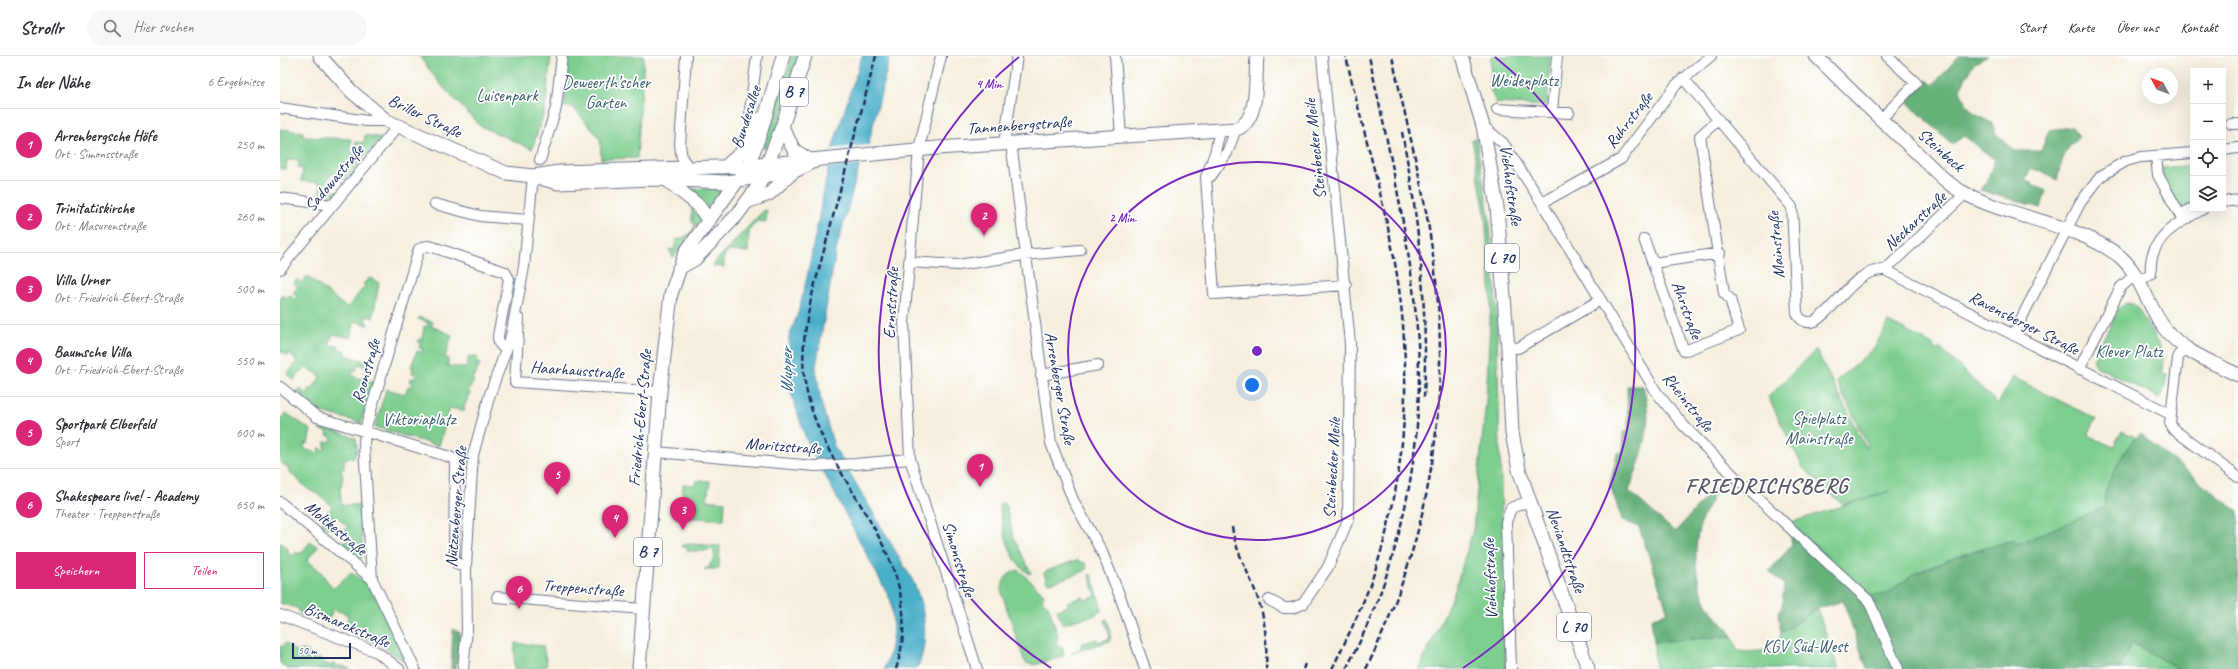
<!DOCTYPE html>
<html lang="de">
<head>
<meta charset="utf-8">
<style>
  body { margin:0; font-family:Caveat,sans-serif; background:#f7f7f7; color:#2b2b33 }
  .controls { position:absolute; right:12px; top:12px; display:grid; overflow:hidden; border-radius:0px; box-shadow:0 4px 16px #0002 }
  .controls button { width:36px; height:36px; display:grid; place-items:center; padding:0; border:0; border-bottom:1px solid #e1e1e2; background:#fff; color:#2b2b33; font:20px sans-serif }
  .compass { position:absolute; left:1862px; top:12px; width:36px; height:36px; border-radius:50%; background:#fff; box-shadow:0 4px 16px #0002; rotate:311deg }
  .scale { position:absolute; left:12px; bottom:10px; width:59px; box-sizing:border-box; padding-left:4px; border:2px solid #1b2f5e; border-top:0; font-size:11px; line-height:14px; white-space:nowrap; color:#1b2f5e; -webkit-text-stroke:3px #fff; paint-order:stroke }
  .you { position:absolute; left:972px; top:329px; width:14px; height:14px; margin:-10px; border:3px solid #fff; border-radius:50%; background:#1a73e8; box-shadow:0 0 0 6px #1a73e833 }
  .badge { display:grid; place-items:center; width:26px; height:26px; border-radius:50%; background:#db2777; color:#fff; font-size:13px; font-weight:700 }
  .pin { position:absolute; translate:-50% -33px; filter:drop-shadow(0 1px 2px #0008) }
  .pin::after { content:''; position:absolute; top:21px; width:14px; height:12px; background:inherit; clip-path:polygon(0 0,100% 0,50% 100%) }
  .list { margin:0; padding:0; list-style:none }
  h2 { display:flex; justify-content:space-between; align-items:center; height:52px; margin:0; padding:0 16px; font-size:17px }
  h2 small { font-size:13px; font-weight:400; color:#7c7c81 }
  .list li { display:grid; grid-template-columns:26px 1fr auto; gap:12px; align-items:center; box-sizing:border-box; height:72px; padding:0 16px; border-top:1px solid #e1e1e2 }
  .list b { display:block; font-size:15px; white-space:nowrap }
  .list p { margin:0; font-size:13px; white-space:nowrap; color:#7c7c81 }
  .list em { font-size:13px; font-style:normal; color:#7c7c81 }
  .actions { display:flex; gap:8px; padding:12px 16px }
  .actions a { flex:1; padding:9px 0; border:1px solid #db2777; border-radius:0px; text-align:center; font-size:14px; color:#db2777 }
  .actions .main { background:#db2777; color:#fff }
  .icon { flex:none; width:22px; height:22px; fill:none; stroke:currentColor; stroke-width:2; stroke-linecap:round; stroke-linejoin:round }
  .map { position:relative; flex:none; width:1958px; height:613px; overflow:hidden }
  header { display:flex; align-items:center; gap:24px; box-sizing:border-box; height:56px; padding:0 20px; background:#fff; border-bottom:1px solid #e1e1e2 }
  header strong { font-size:19px }
  nav { display:flex; gap:22px; margin-inline-start:auto; font-size:14px }
  .search { width:280px; height:36px; background:#f7f7f7; display:flex; align-items:center; gap:10px; box-sizing:border-box; padding:0 14px; border-radius:22px; color:#7c7c81; font-size:15px }
  main { display:flex }
  aside { flex:1; background:#fff }
  .map>svg:first-child { display:block }
  .green { fill:#7ece8f; stroke:#4c7e76 }
  .forest { fill:#66b17a; stroke:#40706c }
  .water { fill:#49afc8; stroke:#326f93 }
  .pier { fill:#f6efde }
  .lines { fill:none; stroke-linecap:round; stroke-linejoin:round }
  .minor-casing { stroke:#68728b; stroke-width:12 }
  .major-casing { stroke:#68728b; stroke-width:15 }
  .minor { stroke:#fff; stroke-width:10 }
  .major { stroke:#fff; stroke-width:13 }
  .rail { stroke:#1b2f5e; stroke-width:2.5; stroke-dasharray:6 3; stroke-linecap:butt }
  .ring { fill:none; stroke:#7b2cbf; stroke-width:2 }
  .labels { text-anchor:middle; dominant-baseline:central; stroke-width:3.5; stroke-linejoin:round; paint-order:stroke }
  .shield { fill:#fff; stroke:#5f6d8e; stroke-width:1 }
  .shield-label { font-size:16px; font-weight:bold; fill:#1b2f5e }
  .park-label { font-size:17px; fill:#395f6d; stroke:#fff }
  .street-label { font-size:17px; fill:#1b2f5e; stroke:#fff }
  .water-label { font-size:18px; font-style:italic; fill:#2d6288; stroke:#fff }
  .district-label { font-size:21px; font-weight:bold; letter-spacing:1px; fill:#5b5968; stroke:#fff }
  .centre { fill:#7b2cbf; stroke:#fff; stroke-width:2 }
  .ring-label { font-size:12px; text-anchor:middle; font-weight:bold; fill:#7b2cbf; stroke:#fff; stroke-width:3.5; stroke-linejoin:round; paint-order:stroke }
</style>
</head>
<body>
<header>
<strong>Strollr</strong>
<div class="search"><svg class="icon" aria-label="search" viewBox="0 0 24 24"><circle cx="10" cy="10" r="6"/><path d="M15 15l6 6"/></svg>Hier suchen</div>
<nav><a>Start</a><a>Karte</a><a>Über uns</a><a>Kontakt</a></nav>
</header>
<main>
<aside>
<h2>In der Nähe<small>6 Ergebnisse</small></h2>
<ul class="list">
<li><span class="badge">1</span><div><b>Arrenbergsche Höfe</b><p>Ort · Simonsstraße</p></div><em>250 m</em></li>
<li><span class="badge">2</span><div><b>Trinitatiskirche</b><p>Ort · Masurenstraße</p></div><em>260 m</em></li>
<li><span class="badge">3</span><div><b>Villa Urner</b><p>Ort · Friedrich-Ebert-Straße</p></div><em>500 m</em></li>
<li><span class="badge">4</span><div><b>Baumsche Villa</b><p>Ort · Friedrich-Ebert-Straße</p></div><em>550 m</em></li>
<li><span class="badge">5</span><div><b>Sportpark Elberfeld</b><p>Sport</p></div><em>600 m</em></li>
<li><span class="badge">6</span><div><b>Shakespeare live! - Academy</b><p>Theater · Treppenstraße</p></div><em>650 m</em></li>
</ul>
<div class="actions"><a class="main">Speichern</a><a>Teilen</a></div>
</aside>
<div class="map">
<svg width="1958" height="613" viewBox="0 0 1958 613">
  <rect width="100%" height="100%" fill="#fff"/>
  <filter id="ink" filterUnits="userSpaceOnUse"><feTurbulence type="fractalNoise" baseFrequency=".025" numOctaves="2"/><feDisplacementMap in="SourceGraphic" scale="8" xChannelSelector="R" yChannelSelector="G"/><feConvolveMatrix kernelMatrix="1 2 1 2 8 2 1 2 1" color-interpolation-filters="sRGB"/></filter>
  <filter id="wash" filterUnits="userSpaceOnUse"><feTurbulence type="fractalNoise" baseFrequency=".012" numOctaves="4" result="noise"/><feDisplacementMap in="SourceGraphic" scale="16" xChannelSelector="R" yChannelSelector="G"/><feGaussianBlur stdDeviation="0.9" result="paint"/><feColorMatrix in="noise" values="0 0 0 0 0 0 0 0 0 0 0 0 0 0 0 0 0 1.4 0 .05"/><feComposite in="paint" operator="in"/></filter>
  <g filter="url(#wash)">
    <rect width="100%" height="100%" fill="#f6efde"/>
    <path class="green" d="M 139,0 L 271,0 L 265,54 L 252,93 L 200,70 L 161,29 Z
      M 289,0 L 364,0 L 357,102 L 321,103 L 320,83 L 293,51 L 284,51 Z
      M 512,0 L 521,0 L 490,92 L 483,92 Z
      M 1211,0 L 1270,0 L 1267,50 L 1216,47 L 1210,33 Z
      M 0,73 L 23,76 L 23,81 L 71,83 L 70,96 L 76,97 L 77,92 L 75,86 L 84,87 L 85,79 L 101,82 L 65,124 L 58,118 L 56,120 L 52,117 L 46,127 L 56,136 L 51,142 L 39,140 L 41,127 L 21,125 L 23,113 L 18,112 L 19,105 L 7,104 L 6,113 L 0,113 Z
      M 1196,82 L 1209,159 L 1216,244 L 1226,613 L 1139,613 L 1174,537 L 1193,474 L 1206,345 L 1211,244 L 1205,158 L 1192,83 Z
      M 1913,109 L 1913,149 L 1901,153 L 1884,125 L 1881,112 Z
      M 406,133 L 442,133 L 443,134 L 428,154 Z
      M 412,152 L 421,163 L 420,165 L 393,202 L 389,193 L 394,194 L 396,184 C 405,181 413,178 415,168 L 412,165 Z
      M 487,154 L 486,166 L 477,165 L 469,174 L 468,196 L 448,195 L 444,200 L 444,211 L 433,210 L 433,208 L 483,155 Z
      M 27,220 L 67,252 L 85,230 L 83,228 L 90,222 L 99,227 L 93,262 L 87,260 L 85,265 L 88,267 L 88,269 L 75,265 L 70,282 L 53,278 L 49,289 L 59,290 L 58,293 L 66,295 L 65,299 L 88,306 L 87,311 L 78,308 L 76,315 L 73,314 L 72,318 L 77,322 L 93,325 L 81,367 L 39,355 L 17,336 L 21,333 L 24,337 L 28,337 L 30,332 L 32,334 L 40,321 L 37,317 L 25,312 L 22,316 L 21,315 L 14,324 L 7,318 L 17,306 L 10,297 L 8,300 L 3,296 L 0,297 L 0,243 L 3,239 L 6,242 L 9,239 L 14,243 L 17,240 L 13,237 L 18,231 L 14,227 L 17,223 L 21,227 Z
      M 1846,247 L 1853,248 L 1859,253 C 1867,273 1890,296 1882,318 L 1887,319 L 1883,338 L 1879,342 L 1816,310 L 1813,303 L 1839,252 Z
      M 139,261 L 153,266 L 151,270 L 172,279 L 165,302 L 168,303 L 168,310 L 186,312 L 189,300 L 198,302 L 197,307 L 200,308 L 195,320 L 193,320 L 192,324 L 194,325 L 188,336 L 190,337 L 184,351 L 185,355 L 170,352 L 159,390 L 95,371 L 106,333 L 125,338 L 128,330 L 132,331 L 133,327 L 130,326 L 131,322 L 134,323 L 136,318 L 132,317 L 133,312 L 131,311 L 137,295 L 142,296 L 143,293 L 139,292 L 140,287 L 138,286 L 139,283 L 142,284 L 144,270 L 147,271 L 148,267 L 138,263 Z
      M 1609,266 L 1653,289 L 1656,295 L 1660,292 L 1718,348 L 1733,321 L 1816,363 L 1808,379 L 1833,391 L 1842,375 L 1855,381 L 1826,434 L 1826,451 L 1735,489 L 1734,484 L 1678,500 L 1634,518 L 1609,536 L 1591,541 L 1509,467 L 1610,435 L 1563,449 L 1523,412 L 1488,341 L 1536,294 L 1586,392 L 1587,388 L 1556,325 L 1593,293 Z
      M 6,357 L 31,374 L 28,388 L 24,388 L 24,391 L 26,394 L 38,397 L 40,391 L 42,394 L 45,393 L 45,386 L 52,385 L 51,381 L 47,379 L 48,376 L 40,374 L 40,370 L 76,382 L 77,393 L 74,402 L 64,403 L 64,413 L 61,413 L 63,422 L 60,433 L 62,449 L 80,449 L 83,501 L 80,503 L 62,488 L 68,480 L 64,476 L 68,471 L 56,460 L 49,468 L 51,470 L 48,472 L 41,467 L 52,450 L 39,439 L 29,434 L 8,415 L 9,412 L 0,406 L 0,365 Z
      M 416,425 L 430,425 L 427,444 L 445,446 L 444,464 L 401,461 L 401,456 L 411,457 L 412,448 L 402,447 L 402,442 L 412,443 L 412,439 L 402,438 L 403,428 L 416,429 Z
      M 725,447 L 734,482 L 751,517 L 750,518 C 728,506 723,472 719,448 Z
      M 0,486 L 9,494 L 7,496 L 12,500 L 15,497 L 21,497 L 30,486 L 38,491 L 27,504 L 40,515 L 53,533 L 70,517 C 97,526 113,580 124,605 L 105,592 L 88,584 L 83,576 L 72,572 L 64,573 L 69,559 L 53,553 L 49,564 L 25,554 L 22,560 L 17,552 L 0,547 Z
      M 408,488 L 440,490 L 439,513 L 424,513 L 430,511 L 430,508 L 435,502 L 433,493 L 424,495 L 407,495 L 408,492 L 402,491 L 402,489 Z
      M 797,504 L 805,507 L 807,512 L 805,515 L 771,527 L 767,526 L 764,517 L 766,515 Z
      M 739,514 L 764,538 L 762,544 L 768,549 L 778,580 L 776,587 L 782,591 L 784,598 L 782,601 L 755,609 L 746,607 L 744,604 L 722,538 C 721,526 726,516 739,514 Z
      M 809,518 L 812,519 L 822,554 L 815,559 L 782,568 L 777,554 L 788,550 L 787,546 L 803,541 L 805,544 L 816,540 Z
      M 1537,553 L 1559,613 L 1375,613 L 1374,586 L 1452,580 L 1458,595 L 1468,596 L 1493,594 L 1499,587 L 1501,577 Z
      M 827,563 L 831,576 L 830,585 L 791,597 L 802,592 L 801,588 L 817,583 L 818,586 L 830,582 L 825,564 Z
      M 5,587 L 17,596 L 23,594 L 29,596 L 28,598 L 32,599 L 32,602 L 37,604 L 38,602 L 43,603 L 42,606 L 52,610 L 53,607 L 60,611 L 61,609 L 70,613 L 7,613 L 0,607 L 0,590 L 3,591 Z
      M 235,587 L 263,590 L 267,608 L 264,613 L 234,613 Z
      M 1852,587 L 1899,613 L 1839,613 Z"/>
    <path class="forest" d="M 1679,0 L 1708,0 L 1693,8 L 1680,33 C 1687,53 1693,58 1712,67 L 1716,78 L 1735,95 L 1761,95 L 1769,74 L 1792,71 L 1799,81 C 1785,92 1781,106 1777,124 L 1762,115 L 1751,113 L 1745,124 L 1766,135 L 1761,152 L 1700,134 L 1707,124 L 1715,104 L 1684,80 L 1672,88 L 1626,45 L 1647,24 L 1653,29 Z
      M 1347,330 L 1363,330 C 1375,370 1362,398 1349,435 L 1395,476 L 1446,419 L 1451,424 L 1446,429 L 1444,427 L 1430,443 L 1432,444 C 1412,471 1411,519 1427,548 C 1434,560 1445,569 1452,580 L 1374,586 L 1371,563 L 1388,556 L 1359,471 L 1342,464 L 1330,429 L 1337,397 L 1343,396 L 1343,375 L 1348,375 Z
      M 1860,378 L 1958,456 L 1958,613 L 1899,613 L 1852,587 L 1839,613 L 1587,613 L 1563,545 L 1537,553 L 1501,577 L 1498,558 L 1502,551 L 1504,529 L 1489,515 L 1512,489 L 1509,467 L 1591,540 L 1609,536 L 1634,518 L 1678,500 L 1734,484 L 1736,489 L 1825,451 C 1825,445 1824,440 1826,435 C 1829,422 1849,384 1860,378 Z
      M 173,573 L 180,577 L 176,613 L 171,613 Z"/>
    <path class="water" d="M 582,0 L 610,0 L 588,90 L 580,108 L 556,195 L 536,311 L 541,346 L 554,390 L 633,525 C 645,552 650,585 637,613 L 604,613 C 614,588 614,572 611,545 L 526,383 L 509,331 L 509,281 L 518,257 L 527,221 L 552,93 Z"/>
    <path class="pier" d="M 590,89 L 582,109 L 547,111 L 552,93 Z"/>
  </g>
  <g filter="url(#ink)">
    <g class="lines">
      <g class="minor-casing">
        <path id="minor" d="M 406,0 L 400,89 L 402,102 L 409,112
          M 661,0 L 639,93 L 624,267 L 630,403 L 697,613
          M 835,0 L 841,80
          M 1403,22 L 1512,151 L 1517,257 C 1520,265 1528,268 1535,265 C 1558,251 1575,212 1605,214 L 1890,358
          M 0,52 L 87,65 L 107,65
          M 1217,53 L 1289,57
          M 470,55 L 477,0
          M 1272,55 L 1277,0
          M 1601,63 L 1636,27 L 1607,0
          M 1951,68 L 1958,68
          M 1203,70 L 1223,87 L 1262,147 L 1377,337 L 1404,370 L 1456,422 L 1589,545 L 1618,613
          M 940,74 L 935,97 L 926,121 L 934,238 L 1066,229
          M 731,87 L 771,387 L 793,444 L 822,496 L 841,543 L 865,613
          M 724,88 L 737,0
          M 1943,94 L 1958,92
          M 1876,100 L 1878,119 L 1900,159 L 1910,153
          M 260,104 L 276,52 L 282,0
          M 931,120 L 947,97 L 956,73
          M 0,142 L 52,149
          M 1943,146 L 1958,144
          M 1262,147 L 1341,103 L 1396,29 L 1431,0
          M 155,148 L 200,160 L 248,164
          M 1364,183 L 1404,295 L 1459,274 L 1450,243 L 1444,237 L 1420,80 L 1438,64
          M 629,206 L 678,209 L 744,199 L 800,194
          M 1373,207 L 1440,197
          M 0,213 L 118,70
          M 1605,214 L 1685,138
          M 1859,226 L 1871,217 C 1868,182 1896,168 1923,153
          M 239,263 L 235,326 L 380,336
          M 1733,279 L 1800,147 L 1821,120 L 1846,105 L 1861,101 L 1913,97
          M 1904,291 L 1898,302 L 1890,367 L 1893,373 L 1958,421
          M 1228,292 L 1238,292 L 1320,244
          M 1799,313 L 1841,231 L 1855,219
          M 761,319 L 818,309
          M 0,331 L 37,361 L 170,401 L 175,404 L 174,502 L 178,509 L 186,510
          M 375,396 L 535,410 L 576,408 L 630,403
          M 0,446 L 92,523
          M 217,541 L 363,553
          M 989,544 L 1004,552 L 1012,552 L 1023,548 L 1048,511 L 1068,464 L 1070,288 L 1042,0
          M 0,559 L 97,596 L 119,613
          M 135,613 L 92,523 L 84,389 L 85,374 L 139,193 L 147,190 L 153,191 L 225,216 L 229,223 L 218,280 L 219,287 L 226,295
          M 183,613 L 187,574 L 186,510 L 193,399 L 210,338 L 231,280 L 244,211 L 253,120
          M 1231,613 L 1226,466 L 1231,452 L 1249,445"/>
      </g>
      <g class="major-casing">
        <path id="major" d="M 40,0 L 71,35 L 107,65 L 226,117 L 253,120 L 280,116 L 468,110 L 657,92 L 956,73 C 980,66 975,21 977,0
          M 1182,0 L 1203,70 L 1217,151 L 1228,292 L 1232,377 L 1239,414 L 1308,613
          M 1536,0 C 1569,33 1602,65 1636,96 C 1651,110 1666,128 1684,137 C 1733,163 1792,166 1838,199 C 1861,217 1867,250 1885,273 C 1903,296 1932,306 1958,319
          M 502,71 L 514,94 L 528,103
          M 445,111 L 463,95 L 479,63
          M 260,122 L 278,127 L 372,123 L 447,126 L 515,115 L 535,105
          M 388,125 L 418,149 L 429,165
          M 469,145 L 489,138 L 512,117
          M 399,212 L 415,203 L 457,159 L 479,129 L 502,71 L 525,0
          M 359,613 L 380,336 L 391,238 L 405,197 L 468,110 L 481,75 L 503,0"/>
      </g>
      <use href="#minor" class="minor"/>
      <use href="#major" class="major"/>
      <path class="rail" d="M 596,0 L 532,239 C 525,270 520,301 526,332 C 546,433 652,501 616,613
        M 1122,76 C 1139,164 1148,252 1144,341
        M 952,471 C 956,498 971,520 979,546 C 986,567 987,591 986,613
        M 1023,613 L 1025,608
        M 1052,613 C 1066,584 1080,556 1091,526 C 1126,429 1133,321 1117,219 C 1105,145 1082,73 1066,0
        M 1066,613 C 1123,507 1148,381 1136,261 C 1128,173 1107,86 1089,0
        M 1086,613 C 1153,477 1174,336 1151,186 C 1142,123 1125,62 1112,0"/>
    </g>
  </g>
  <g class="ring">
    <circle cx="977" cy="295" r="189"/>
    <path d="M771 612A378 378 0 0 1 739 1M1215 1A378 378 0 0 1 1183 612"/>
  </g>
  <g class="labels">
    <g class="shield">
      <rect x="500" y="22" width="28" height="28" rx="3"/>
      <rect x="1205" y="188" width="34" height="28" rx="3"/>
      <rect x="354" y="482" width="28" height="28" rx="3"/>
      <rect x="1277" y="557" width="34" height="28" rx="3"/>
    </g>
    <g class="shield-label">
      <text x="514" y="36">B 7</text>
      <text x="1222" y="202">L 70</text>
      <text x="368" y="496">B 7</text>
      <text x="1294" y="571">L 70</text>
    </g>
    <g class="park-label">
      <text x="1244" y="24">Weidenplatz</text>
      <text x="326" y="26">Deweerth’scher<tspan x="326" dy="20">Garten</tspan></text>
      <text x="227" y="39">Luisenpark</text>
      <text x="1849" y="295">Klever Platz</text>
      <text x="1539" y="362">Spielplatz<tspan x="1539" dy="20">Mainstraße</tspan></text>
      <text x="139" y="363">Viktoriaplatz</text>
      <text x="1525" y="590">KGV Süd-West</text>
    </g>
    <g class="street-label">
      <text transform="translate(145 60) rotate(26)">Briller Straße</text>
      <text transform="translate(466 61) rotate(-72)">Bundesallee</text>
      <text transform="translate(1349 64) rotate(-52)">Ruhrstraße</text>
      <text transform="translate(739 69) rotate(-4)">Tannenbergstraße</text>
      <text transform="translate(1035 93) rotate(-96)">Steinbecker Meile</text>
      <text transform="translate(1661 94) rotate(42)">Steinbeck</text>
      <text transform="translate(54 122) rotate(-50)">Sadowastraße</text>
      <text transform="translate(1231 129) rotate(82)">Viehhofstraße</text>
      <text transform="translate(1635 165) rotate(-43)">Neckarstraße</text>
      <text transform="translate(1496 189) rotate(-95)">Mainstraße</text>
      <text transform="translate(611 247) rotate(-87)">Ernststraße</text>
      <text transform="translate(1407 254) rotate(70)">Ahrstraße</text>
      <text transform="translate(1744 267) rotate(27)">Ravensberger Straße</text>
      <text transform="translate(297 314) rotate(4)">Haarhausstraße</text>
      <text transform="translate(86 315) rotate(-74)">Roonstraße</text>
      <text transform="translate(780 332) rotate(80)">Arrenberger Straße</text>
      <text transform="translate(1408 346) rotate(51)">Rheinstraße</text>
      <text transform="translate(360 362) rotate(-85)">Friedrich-Ebert-Straße</text>
      <text transform="translate(503 390) rotate(4)">Moritzstraße</text>
      <text transform="translate(1052 412) rotate(-87)">Steinbecker Meile</text>
      <text transform="translate(176 451) rotate(-85)">Nützenberger Straße</text>
      <text transform="translate(56 472) rotate(40)">Moltkestraße</text>
      <text transform="translate(1286 494) rotate(71)">Neviandtstraße</text>
      <text transform="translate(679 503) rotate(73)">Simonsstraße</text>
      <text transform="translate(1210 523) rotate(-92)">Viehhofstraße</text>
      <text transform="translate(303 532) rotate(4)">Treppenstraße</text>
      <text transform="translate(67 569) rotate(23)">Bismarckstraße</text>
    </g>
    <g class="water-label">
      <text transform="translate(506 315) rotate(-90)">Wupper</text>
    </g>
    <g class="district-label">
      <text x="1487" y="430">FRIEDRICHSBERG</text>
    </g>
  </g>
  <circle cx="977" cy="295" r="6" class="centre"/>
  <g class="ring-label">
    <text x="710" y="32">4 Min.</text>
    <text x="843" y="166">2 Min.</text>
  </g>
</svg>
<div class="controls">
<button>+</button>
<button>−</button>
<button><svg class="icon" aria-label="locate" viewBox="0 0 24 24"><circle cx="12" cy="12" r="6"/><path d="M12 2v4M12 18v4M2 12h4M18 12h4"/></svg></button>
<button><svg class="icon" aria-label="layers" viewBox="0 0 24 24"><path d="M12 4l9 5-9 5-9-5zM3 14l9 5 9-5"/></svg></button>
</div>
<svg class="compass" viewBox="-18 -18 36 36"><path d="M0-13l5 13h-10z" fill="#e53935"/><path d="M0 13l5-13h-10z" fill="#7c7c81"/></svg>
<div class="scale">50 m</div>
<div class="you"></div>
<div class="pin badge" style="left:700px;top:431px">1</div>
<div class="pin badge" style="left:704px;top:180px">2</div>
<div class="pin badge" style="left:403px;top:474px">3</div>
<div class="pin badge" style="left:335px;top:482px">4</div>
<div class="pin badge" style="left:277px;top:439px">5</div>
<div class="pin badge" style="left:239px;top:553px">6</div>
</div>
</main>
</body>
</html>
